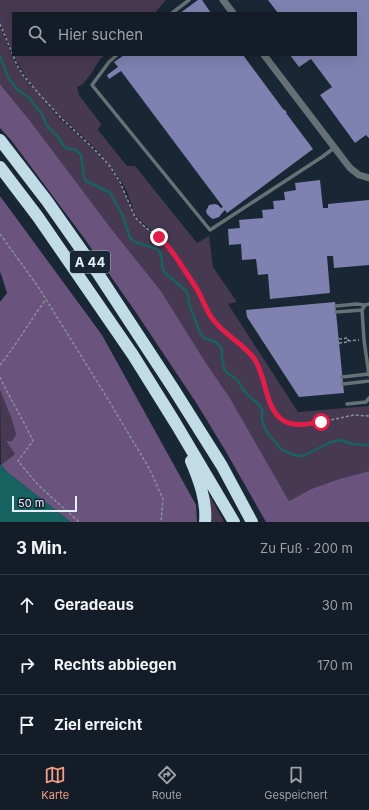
<!DOCTYPE html>
<html lang="de">
<head>
<meta charset="utf-8">
<style>
  body { margin:0; font-family:Inter,sans-serif; background:#1c252f; color:#f1f3f6 }
  .scale { position:absolute; left:12px; bottom:10px; width:65px; box-sizing:border-box; padding-left:4px; border:2px solid #e6eef8; border-top:0; font-size:11px; line-height:14px; white-space:nowrap; color:#e6eef8; -webkit-text-stroke:3px #192634; paint-order:stroke }
  .stop { position:absolute; width:12px; height:12px; margin:-9px; border:3px solid #e11d48; border-radius:50%; background:#fff }
  .stop.end { background:#e11d48; border-color:#fff; box-shadow:0 1px 4px #0008 }
  .list { margin:0; padding:0; list-style:none }
  h2 { display:flex; justify-content:space-between; align-items:center; height:52px; margin:0; padding:0 16px; font-size:17px }
  h2 small { font-size:13px; font-weight:400; color:#9da1a7 }
  .list li { display:grid; grid-template-columns:26px 1fr auto; gap:12px; align-items:center; box-sizing:border-box; height:60px; padding:0 16px; border-top:1px solid #323a44 }
  .list b { display:block; font-size:15px; white-space:nowrap }
  .list em { font-size:13px; font-style:normal; color:#9da1a7 }
  .icon { flex:none; width:22px; height:22px; fill:none; stroke:currentColor; stroke-width:2; stroke-linecap:round; stroke-linejoin:round }
  .map { position:relative; flex:none; width:369px; height:522px; overflow:hidden }
  .search { position:absolute; background:#131c27; box-shadow:0 4px 16px #0002; left:12px; right:12px; top:12px; height:44px; display:flex; align-items:center; gap:10px; box-sizing:border-box; padding:0 14px; border-radius:0px; color:#9da1a7; font-size:15px }
  .sheet { height:232px; background:#131c27 }
  nav { display:flex; justify-content:space-around; align-items:center; box-sizing:border-box; height:56px; border-top:1px solid #323a44; background:#131c27; font-size:11px; color:#9da1a7 }
  nav a { display:grid; justify-items:center; gap:2px }
  nav .on { color:#f39f85 }
  .map>svg:first-child { display:block }
  .green { fill:#473951; fill-rule:evenodd }
  .forest { fill:#6a537c }
  .water { fill:#176362 }
  .lines { fill:none; stroke-linecap:round; stroke-linejoin:round }
  .stream { stroke:#176362; stroke-width:2.5 }
  .building { fill:#7f82b1 }
  .path { stroke:#87919d; stroke-width:1.5; stroke-dasharray:3 2; stroke-linecap:butt }
  .lane { stroke:#667175; stroke-width:3.5 }
  .street { stroke:#667175; stroke-width:7 }
  .highway { stroke:#c1dce7; stroke-width:12 }
  .route { stroke:#e11d48; stroke-width:5 }
  .labels { text-anchor:middle; dominant-baseline:central; stroke-width:3; stroke-linejoin:round; paint-order:stroke }
  .shield { fill:#192634; stroke:#a8b2bd; stroke-width:1 }
  .shield-label { font-size:13px; font-weight:bold; fill:#e6eef8 }
</style>
</head>
<body>
<div class="map">
<svg width="369" height="522" viewBox="0 0 369 522">
  <rect width="100%" height="100%" fill="#192634"/>
  <path class="green" d="M 0,0 L 166,0 L 155,13 L 13,13 L 13,54 L 0,23 Z
    M 0,27 L 14,60 L 22,75 L 39,95 L 24,74 L 13,55 L 105,55 L 100,59 L 93,71 L 83,84 L 77,87 L 79,95 L 101,124 L 98,130 L 127,166 L 135,166 L 197,243 L 209,236 L 213,267 L 237,302 L 228,304 L 298,412 L 369,406 L 369,471 L 339,479 L 311,489 L 289,501 L 230,398 L 206,363 L 161,291 L 110,227 L 31,122 L 0,84 ZM 40,96 L 62,118 L 94,147 L 109,165 L 121,181 L 127,192 L 135,215 L 144,224 L 164,240 L 172,249 L 197,288 L 209,312 L 207,311 L 197,290 L 171,250 L 164,242 L 145,227 L 135,217 L 125,194 L 119,182 L 109,166 L 94,150 L 61,120 Z
    M 0,390 L 12,420 L 16,435 L 12,441 L 6,441 L 15,454 L 1,465 Z
    M 209,494 L 224,522 L 211,522 Z"/>
  <path class="forest" d="M 0,84 L 31,122 L 110,227 L 161,291 L 206,363 L 230,398 L 289,501 L 311,489 L 339,479 L 369,471 L 369,522 L 266,522 L 225,450 L 197,404 L 137,314 L 84,238 L 11,140 L 0,128 Z
    M 0,196 L 102,335 L 196,505 L 197,522 L 70,522 L 68,520 L 7,472 L 1,465 L 15,454 L 6,441 L 12,441 L 16,435 L 12,420 L 0,390 L 0,302 L 7,293 L 2,277 L 0,272 Z"/>
  <path class="water" d="M 0,464 L 7,472 L 68,520 L 70,522 L 0,522 Z"/>
  <g class="lines">
    <path class="stream" d="M 0,56 L 9,79 L 17,89 L 29,98 L 42,114 L 47,126 L 59,138 L 62,144 L 66,148 L 76,150 L 81,155 L 84,177 L 86,181 L 109,192 L 112,196 L 123,216 L 130,238 L 135,242 L 157,249 C 164,254 160,264 164,272 L 186,291 L 188,295 L 189,304 L 201,335 L 204,338 L 215,342 L 220,346 L 222,350 L 222,358 L 224,369 L 227,373 L 236,379 L 240,384 L 243,390 L 259,405 L 262,410 L 262,420 L 265,429 L 270,436 L 282,450 L 294,455 L 303,456 L 329,443 L 339,440 L 353,444 L 369,445"/>
  </g>
  <path class="building" d="M 198,0 L 202,0 L 211,13 L 180,13 Z
    M 268,0 L 369,0 L 369,138 L 366,135 L 355,143 L 320,95 L 332,87 L 311,59 L 299,67 L 290,55 L 356,55 L 356,13 L 278,13 Z
    M 124,55 L 243,55 L 283,109 L 284,110 L 285,110 L 287,113 L 286,113 L 313,149 L 227,213 L 225,210 L 222,213 L 219,217 L 213,219 L 211,218 L 207,214 L 206,211 L 209,205 L 215,204 L 218,205 L 221,208 L 223,207 L 121,71 L 109,79 L 107,75 L 118,67 L 114,62 Z
    M 320,180 L 323,208 L 328,208 L 328,204 L 369,200 L 369,265 L 334,268 L 333,256 L 327,256 L 330,293 L 270,299 L 268,274 L 258,275 L 256,259 L 242,260 L 241,244 L 229,245 L 228,229 L 240,228 L 239,220 L 263,218 L 262,210 L 274,209 L 273,201 L 285,200 L 284,192 L 296,190 L 295,183 Z
    M 335,302 L 344,393 L 299,397 L 247,317 L 246,310 Z"/>
  <g class="lines">
    <path class="path" d="M 0,24 L 17,65 L 23,75 L 40,95 L 62,119 L 94,149 L 109,165 L 120,182 L 135,217 L 145,227 L 164,241 L 172,250 L 197,290 L 212,318 L 219,327 L 249,353 L 255,360 L 259,368 L 273,409 L 280,418 L 286,422 L 296,425 L 321,422 L 354,415 L 369,416
      M 0,234 L 37,285 L 103,391 L 149,468 L 163,499 L 161,522
      M 339,339 L 348,338 L 348,341
      M 339,343 L 348,342 L 348,341 L 359,340
      M 0,365 C 17,344 30,321 46,299
      M 0,377 C 10,399 23,419 33,441 L 18,461 L 38,485 L 79,522"/>
    <path class="lane" d="M 172,13 L 189,0
      M 117,55 L 109,62 L 92,85 L 210,230 L 322,157 L 334,148
      M 369,304 L 365,305 L 362,310 L 364,340 L 369,375
      M 336,306 L 356,304 L 365,305
      M 336,312 L 362,310
      M 342,377 L 369,374
      M 343,384 L 369,381
      M 347,404 L 366,402 L 369,398"/>
    <path class="street" d="M 223,0 L 233,13
      M 264,55 L 350,168 L 359,175 L 369,178"/>
    <path class="highway" d="M 0,140 L 47,201 L 97,272 L 173,388 L 222,466 L 252,522
      M 0,167 L 38,217 L 133,355 L 176,424 L 234,522
      M 191,461 C 199,480 207,501 205,522"/>
  </g>
  <g class="lines">
    <path class="route" d="M 159,237 C 170,247 177,258 185,271 C 189,277 194,284 198,291 C 203,300 206,310 212,318 C 223,335 244,343 255,360 C 266,377 265,405 280,418 C 291,428 308,424 321,422"/>
  </g>
  <g class="labels">
    <rect class="shield" x="70" y="251" width="40" height="22" rx="3"/>
    <g class="shield-label">
      <text x="90" y="262">A 44</text>
    </g>
  </g>
</svg>
<div class="scale">50 m</div>
<div class="stop" style="left:321px;top:422px"></div>
<div class="stop end" style="left:159px;top:237px"></div>
<div class="search"><svg class="icon" aria-label="search" viewBox="0 0 24 24"><circle cx="10" cy="10" r="6"/><path d="M15 15l6 6"/></svg>Hier suchen</div>
</div>
<section class="sheet">
<h2>3 Min.<small>Zu Fuß · 200 m</small></h2>
<ul class="list">
<li><svg class="icon" aria-label="ahead" viewBox="0 0 24 24"><path d="M12 20V5M6 11l6-6 6 6"/></svg><div><b>Geradeaus</b></div><em>30 m</em></li>
<li><svg class="icon" aria-label="right" viewBox="0 0 24 24"><path d="M7 20v-9h11M14 6l5 5-5 5"/></svg><div><b>Rechts abbiegen</b></div><em>170 m</em></li>
<li><svg class="icon" aria-label="arrive" viewBox="0 0 24 24"><path d="M6 21V4h12l-3 4 3 4H6"/></svg><div><b>Ziel erreicht</b></div></li>
</ul>
</section>
<nav>
<a class="on"><svg class="icon" aria-label="map" viewBox="0 0 24 24"><path d="M3 6l6-2 6 2 6-2v14l-6 2-6-2-6 2zM9 4v14M15 6v14"/></svg>Karte</a>
<a><svg class="icon" aria-label="directions" viewBox="0 0 24 24"><path d="M12 3l9 9-9 9-9-9zM9 14v-3h6M13 9l2 2-2 2"/></svg>Route</a>
<a><svg class="icon" aria-label="saved" viewBox="0 0 24 24"><path d="M7 4h10v16l-5-4-5 4z"/></svg>Gespeichert</a>
</nav>
</body>
</html>
